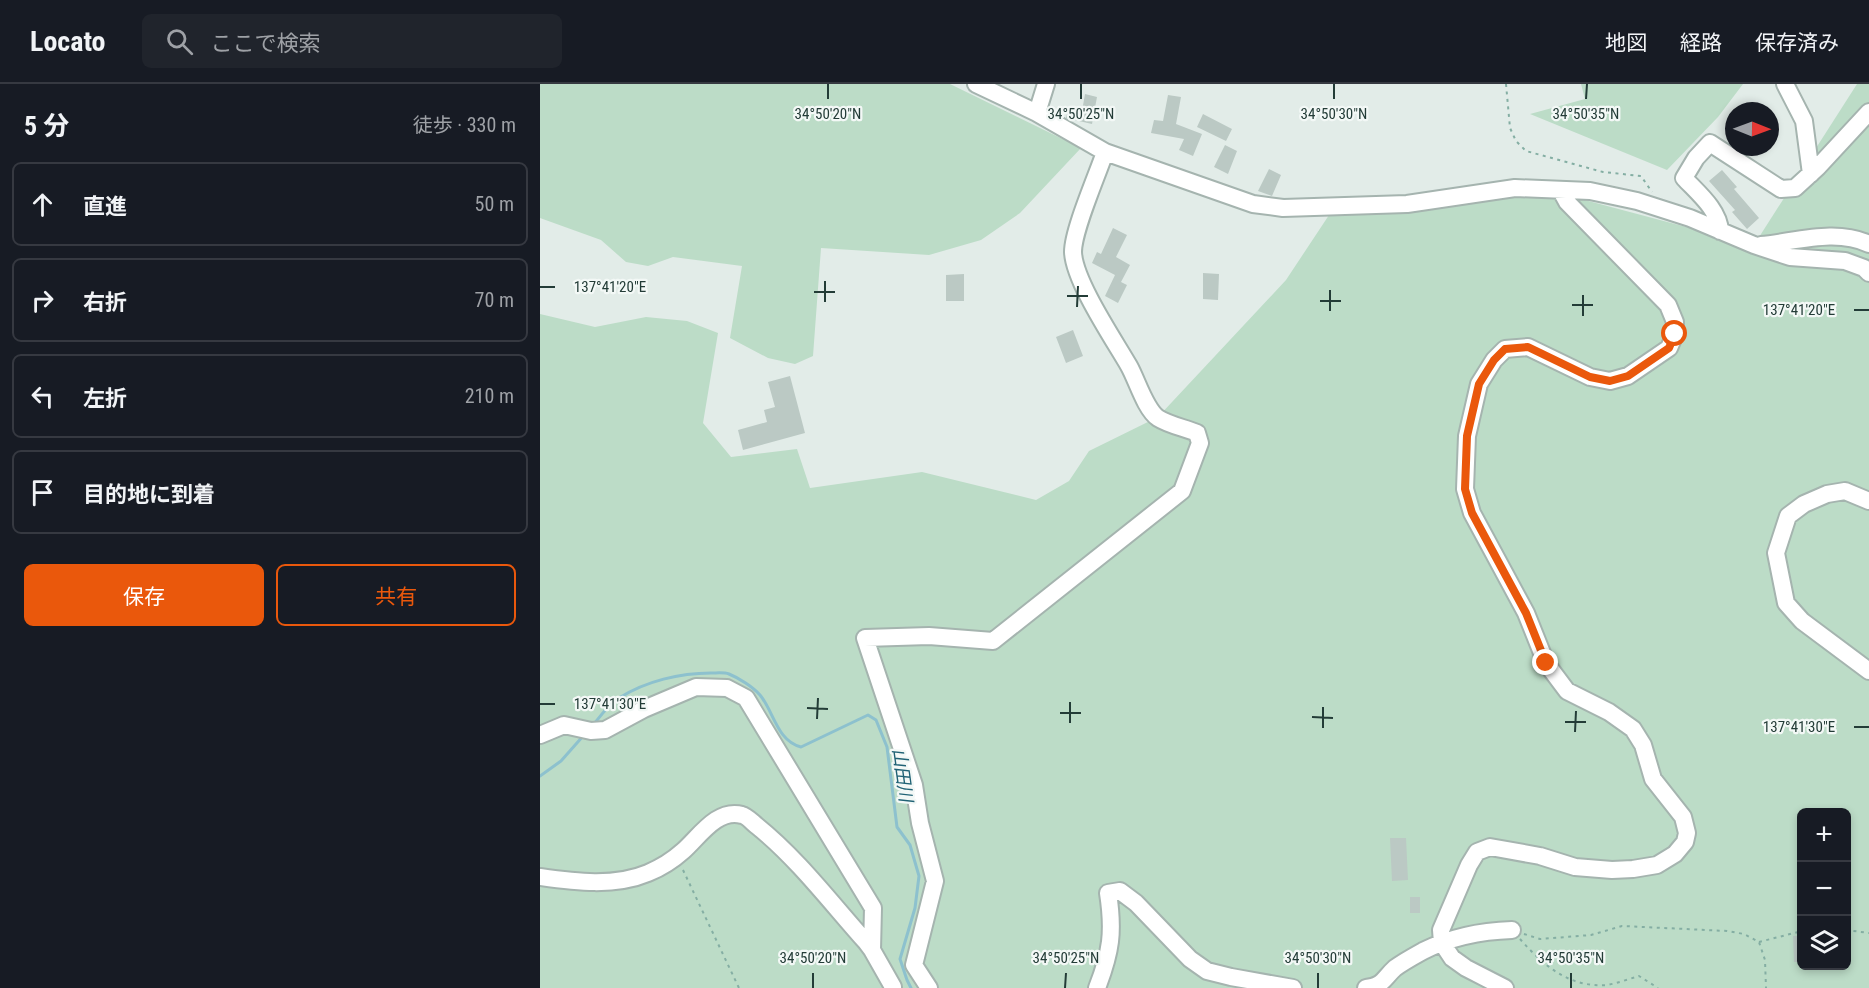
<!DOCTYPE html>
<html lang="ja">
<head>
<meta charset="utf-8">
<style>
  body { margin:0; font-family:"Roboto Condensed","Noto Sans JP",sans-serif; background:#20242c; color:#f1f3f6 }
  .controls { position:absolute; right:18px; bottom:18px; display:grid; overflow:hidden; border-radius:9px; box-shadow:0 3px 9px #0003 }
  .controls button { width:54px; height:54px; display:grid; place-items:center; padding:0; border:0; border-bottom:2px solid #363941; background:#171b24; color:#f1f3f6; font:30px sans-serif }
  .compass { position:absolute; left:1185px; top:18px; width:54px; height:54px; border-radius:50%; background:#171b24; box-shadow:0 3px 9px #0003; rotate:91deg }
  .stop { position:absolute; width:18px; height:18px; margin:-14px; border:4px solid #ea580c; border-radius:50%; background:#fff }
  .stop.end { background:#ea580c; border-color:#fff; box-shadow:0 2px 6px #0008 }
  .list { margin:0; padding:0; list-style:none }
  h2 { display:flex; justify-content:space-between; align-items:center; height:78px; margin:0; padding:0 24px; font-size:26px }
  h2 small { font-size:20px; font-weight:400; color:#9ea1a6 }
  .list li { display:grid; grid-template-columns:39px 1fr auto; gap:18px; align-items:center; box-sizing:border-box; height:84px; margin:0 12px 12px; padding:0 12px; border:2px solid #363941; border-radius:9px }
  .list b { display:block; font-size:22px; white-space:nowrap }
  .list em { font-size:20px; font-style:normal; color:#9ea1a6 }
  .actions { display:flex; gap:12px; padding:18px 24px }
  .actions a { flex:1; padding:14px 0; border:2px solid #ea580c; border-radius:9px; text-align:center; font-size:21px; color:#ea580c }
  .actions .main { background:#ea580c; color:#fff }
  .icon { flex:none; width:33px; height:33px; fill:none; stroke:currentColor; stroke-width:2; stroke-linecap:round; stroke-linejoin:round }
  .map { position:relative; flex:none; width:1329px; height:904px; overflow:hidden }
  header { display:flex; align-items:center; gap:36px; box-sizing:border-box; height:84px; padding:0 30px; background:#171b24; border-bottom:2px solid #363941 }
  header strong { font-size:28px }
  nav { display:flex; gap:33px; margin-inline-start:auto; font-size:21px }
  .search { width:420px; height:54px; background:#20242c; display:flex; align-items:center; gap:15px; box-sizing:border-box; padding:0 21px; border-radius:9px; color:#9ea1a6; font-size:22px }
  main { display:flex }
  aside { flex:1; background:#171b24 }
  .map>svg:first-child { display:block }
  .green { fill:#bcdcc7; fill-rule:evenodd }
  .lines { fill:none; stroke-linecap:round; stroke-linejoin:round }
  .stream { stroke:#8dc1ce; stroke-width:3 }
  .building { fill:#bbc9c4 }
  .minor-casing { stroke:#a5b4af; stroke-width:20 }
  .path { stroke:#84aea3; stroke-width:2; stroke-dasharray:3 4.5; stroke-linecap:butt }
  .minor { stroke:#fff; stroke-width:16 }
  .route { stroke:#ea580c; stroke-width:8 }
  .ticks { fill:none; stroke:#233c37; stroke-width:2 }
  .labels { text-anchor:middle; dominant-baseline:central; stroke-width:4.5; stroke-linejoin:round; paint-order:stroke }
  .water-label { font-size:18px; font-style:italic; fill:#206275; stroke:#f3f8f6 }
  .ticks-label { font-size:15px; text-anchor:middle; fill:#233c37; stroke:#f3f8f6; stroke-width:4.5; stroke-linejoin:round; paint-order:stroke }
</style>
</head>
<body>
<header>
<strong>Locato</strong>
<div class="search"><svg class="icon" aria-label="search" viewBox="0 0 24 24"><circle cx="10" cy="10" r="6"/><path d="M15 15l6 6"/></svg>ここで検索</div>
<nav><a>地図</a><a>経路</a><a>保存済み</a></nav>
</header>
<main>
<aside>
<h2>5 分<small>徒歩 · 330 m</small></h2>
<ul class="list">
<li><svg class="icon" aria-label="ahead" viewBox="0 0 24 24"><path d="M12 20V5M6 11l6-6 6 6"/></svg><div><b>直進</b></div><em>50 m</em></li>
<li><svg class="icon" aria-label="right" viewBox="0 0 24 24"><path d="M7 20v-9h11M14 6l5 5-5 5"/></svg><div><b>右折</b></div><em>70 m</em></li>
<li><svg class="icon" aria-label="left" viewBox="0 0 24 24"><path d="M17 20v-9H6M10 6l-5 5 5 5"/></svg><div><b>左折</b></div><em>210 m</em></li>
<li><svg class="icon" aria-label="arrive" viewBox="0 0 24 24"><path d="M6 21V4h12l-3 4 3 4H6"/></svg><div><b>目的地に到着</b></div></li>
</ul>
<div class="actions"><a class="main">保存</a><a>共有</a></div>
</aside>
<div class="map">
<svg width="1329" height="904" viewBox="0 0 1329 904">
  <rect width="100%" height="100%" fill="#e2ece8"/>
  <path class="green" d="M 0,0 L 410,0 L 541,64 L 480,129 L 441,156 L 389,171 L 281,164 L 273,272 L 255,280 L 228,274 L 190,254 L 202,182 L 133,173 L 108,182 L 86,178 L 61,156 L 0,134 Z
    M 1041,0 L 1203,0 L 1178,33 L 1127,86 L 990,30 L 1045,15 Z
    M 1317,0 L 1329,0 L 1329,904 L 0,904 L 0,230 L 55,243 L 106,233 L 147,237 L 178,249 L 163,339 L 191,373 L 257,365 L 270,404 L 382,388 L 496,416 L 529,397 L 549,367 L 618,333 L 746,196 L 795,122 L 1007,106 L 1214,161 ZM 1262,728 L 1306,728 L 1306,882 L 1262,882 Z"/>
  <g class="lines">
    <path class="stream" d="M 54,640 C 61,631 69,620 79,614 C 106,597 140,589 171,589 C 177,589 184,588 189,590 C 199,594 213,603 220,611 C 234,628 237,657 261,663 L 328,631 L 336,636 L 347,663 L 357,743 L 370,761 L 379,792 L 375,824 L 360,875 L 367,896 L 371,904
      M 0,692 L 21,677 L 44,651"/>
  </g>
  <path class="building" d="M 545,10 L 557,13 L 552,40 L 526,34 L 528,25 L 542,27 Z
    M 628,11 L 641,13 L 636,40 L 662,50 L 653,72 L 639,66 L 644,55 L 611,49 L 614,36 L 623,37 Z
    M 663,30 L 692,45 L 686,57 L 657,43 Z
    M 685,61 L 697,67 L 688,90 L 674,83 Z
    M 729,85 L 741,91 L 732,112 L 718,107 Z
    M 1182,86 L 1197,103 L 1194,105 L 1219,134 L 1207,145 L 1192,128 L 1195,126 L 1169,97 Z
    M 573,144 L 587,151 L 576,173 L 590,181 L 581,198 L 587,201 L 578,219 L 565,212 L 575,191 L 552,179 L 557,168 L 561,170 Z
    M 663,189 L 679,190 L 678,216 L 663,215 Z
    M 424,190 L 424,217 L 406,217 L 406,191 Z
    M 533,246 L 543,272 L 526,279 L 516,253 Z
    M 250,292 L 265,349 L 203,366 L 198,346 L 227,338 L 224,326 L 235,323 L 228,298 Z
    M 850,754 L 866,754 L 868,796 L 852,797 Z
    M 870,813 L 880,813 L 880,829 L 870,829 Z
    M 1253,852 L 1262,852 L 1262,878 L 1254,878 Z"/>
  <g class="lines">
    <g class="minor-casing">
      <path id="minor" d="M 436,0 L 497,29 L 565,68 L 713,120 L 743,124 L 867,120 L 975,104 L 1050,107 L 1097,117 L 1150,134 L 1214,161 L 1250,173 L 1305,177 L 1324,184 L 1329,189
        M 1245,0 L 1264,37 L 1271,90
        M 497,29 L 506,0
        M 1180,147 C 1179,126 1158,109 1144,94 L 1156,74 L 1170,59 L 1241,105 L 1255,104 L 1278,83 L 1329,28
        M 1221,161 C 1255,158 1296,144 1329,160
        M 1329,417 L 1305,407 L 1287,410 L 1264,420 L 1248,432 L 1236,469 L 1246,519 L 1262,537 L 1329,587
        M 0,651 L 24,641 L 51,647 L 65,646 L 104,625 L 156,603 L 187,604 L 206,614 L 333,824 L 332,866
        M 0,793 C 35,798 75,803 108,789 C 120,784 133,776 143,767 C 159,753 177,724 202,731 C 207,732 213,739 217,742 C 258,775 291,819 326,858 L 332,866 L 353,903
        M 389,904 L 374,881 L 395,797 L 380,739 L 374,701 L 325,554 L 389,552 L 453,557 L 642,407 L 660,359 L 657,349 C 645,344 629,341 618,334 C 605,325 597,296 589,282 C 574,256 534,197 533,168 C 533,146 557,92 565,68
        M 557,904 C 571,868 574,848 568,809 L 580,807 L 596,819 L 650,875 L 667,887 L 691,893 L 753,904
        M 826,904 C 843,902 843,895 855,884 C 863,878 874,872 883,867 C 911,853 941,847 972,846
        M 965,904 L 926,884 L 912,874 L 902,859 L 901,846 L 929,781 L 937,768 L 950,763 L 1000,772 L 1035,783 L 1072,786 L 1093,785 L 1117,781 L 1135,770 L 1145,758 L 1147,749 L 1143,733 L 1113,695 L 1103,661 L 1093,645 L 1069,628 L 1027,607 L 1006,579 L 986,529 L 932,429 L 925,405 L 927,352 L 939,300 L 954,276 L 965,265 L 988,263 L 1050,293 L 1070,297 L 1088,292 L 1129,264 L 1135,250 L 1135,238 L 1128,221 L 1027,118 L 1021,107"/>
    </g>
    <path class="path" d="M 966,0 L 970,44 L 976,57 L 986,67 L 1063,88 L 1101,92 L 1112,108
      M 143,786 L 199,904
      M 1306,846 L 1329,849
      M 984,850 L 1000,855 L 1051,851 L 1082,842 L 1187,847 L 1204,850 L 1219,858 L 1225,876 L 1226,904
      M 980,855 C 1003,881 1029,904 1067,901 C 1078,899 1089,895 1099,892 L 1118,904
      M 1219,858 L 1262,847"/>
    <use href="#minor" class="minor"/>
  </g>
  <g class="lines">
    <path class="route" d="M 1006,579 L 986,529 L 932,429 L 925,405 L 927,352 L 939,300 L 954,276 L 965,265 L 988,263 L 1050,293 L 1070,297 L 1088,292 L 1129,264 L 1135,250"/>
  </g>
  <path class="ticks" d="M 288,15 L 288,0M 541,15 L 541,0M 794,15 L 794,0M 1046,15 L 1047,0M 0,203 L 15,203M 274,208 L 295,208M 527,212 L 548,212M 780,217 L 801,217M 285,218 L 285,197M 1032,221 L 1053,221M 537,223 L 538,202M 1314,226 L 1329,226M 790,227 L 790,206M 1043,232 L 1043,211M 0,620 L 15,620M 267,624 L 288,625M 520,629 L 541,629M 772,633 L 793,634M 277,635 L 278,614M 1025,638 L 1046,638M 530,639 L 530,618M 1314,643 L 1329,643M 783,644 L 783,623M 1035,648 L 1036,627M 273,904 L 273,889M 525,904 L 526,889M 778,904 L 778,889M 1031,904 L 1031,889"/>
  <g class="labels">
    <g class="water-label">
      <text transform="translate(363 691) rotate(82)">山田川</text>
    </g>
  </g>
  <g class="ticks-label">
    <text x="288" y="35">34°50'20"N</text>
    <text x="541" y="35">34°50'25"N</text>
    <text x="794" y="35">34°50'30"N</text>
    <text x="1046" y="35">34°50'35"N</text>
    <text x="70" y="208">137°41'20"E</text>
    <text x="1259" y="231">137°41'20"E</text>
    <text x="70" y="625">137°41'30"E</text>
    <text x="1259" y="648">137°41'30"E</text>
    <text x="273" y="879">34°50'20"N</text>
    <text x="526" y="879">34°50'25"N</text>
    <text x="778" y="879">34°50'30"N</text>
    <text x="1031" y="879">34°50'35"N</text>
  </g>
</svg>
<div class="controls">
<button>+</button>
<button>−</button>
<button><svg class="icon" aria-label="layers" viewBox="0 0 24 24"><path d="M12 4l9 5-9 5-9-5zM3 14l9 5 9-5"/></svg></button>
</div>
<svg class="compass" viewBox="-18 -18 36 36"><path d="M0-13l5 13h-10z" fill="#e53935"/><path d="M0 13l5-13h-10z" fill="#9ea1a6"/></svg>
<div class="stop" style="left:1135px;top:250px"></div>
<div class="stop end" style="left:1006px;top:579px"></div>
</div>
</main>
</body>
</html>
